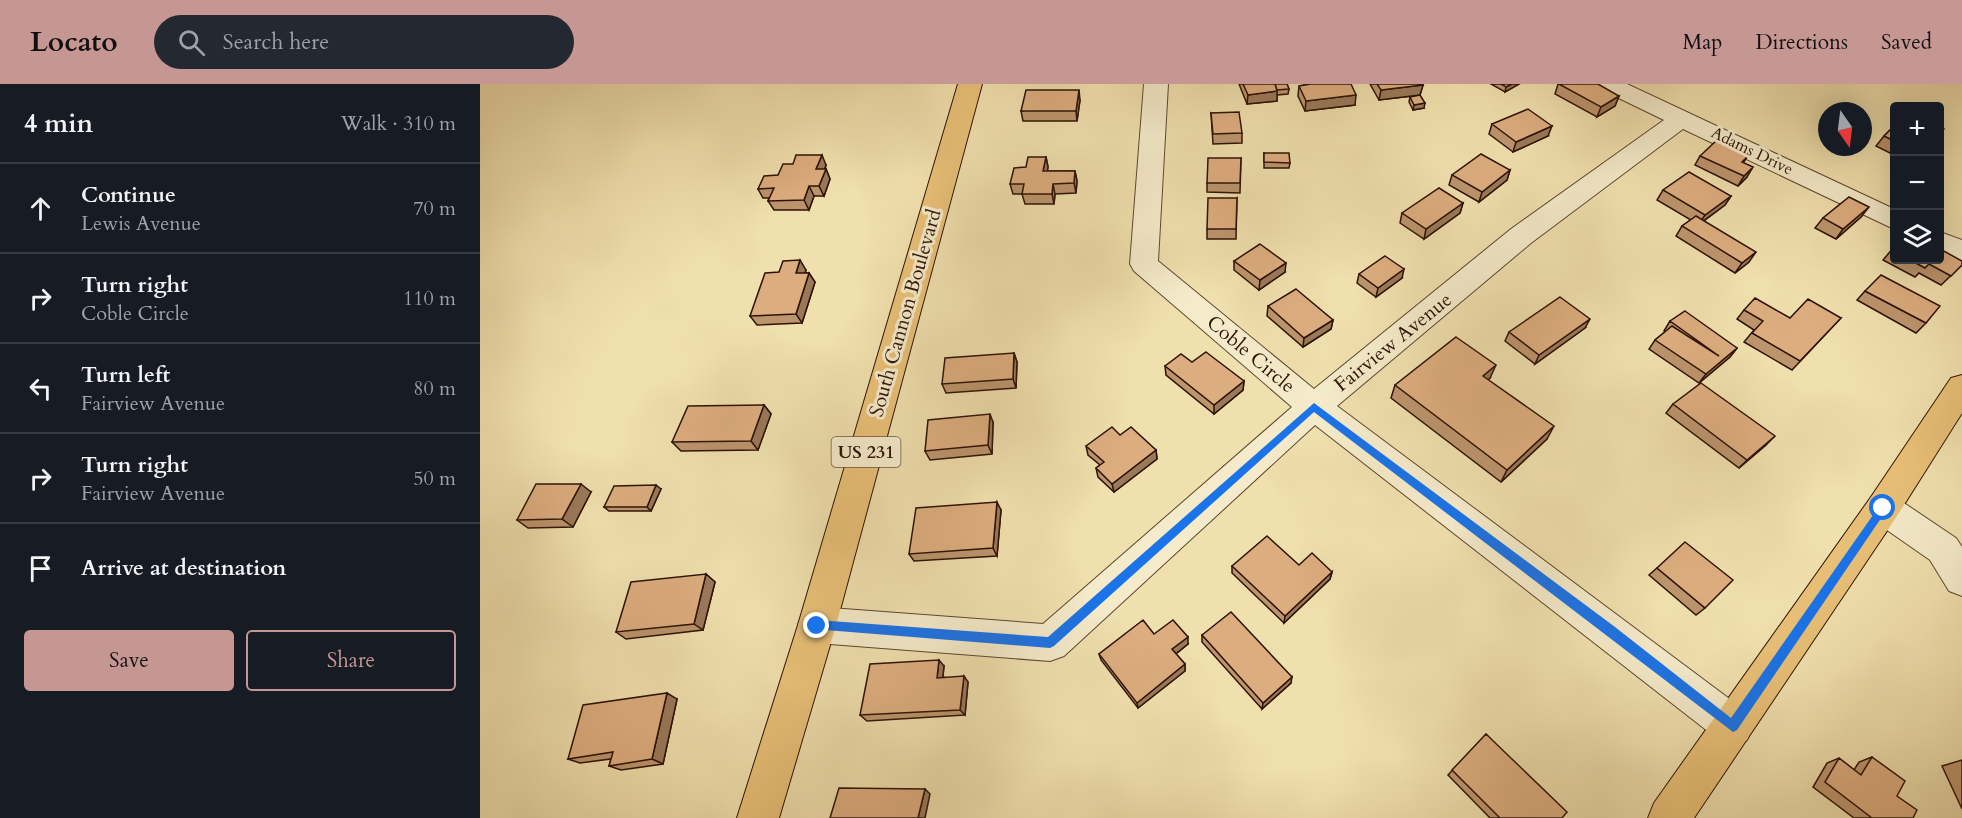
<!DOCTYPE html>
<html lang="en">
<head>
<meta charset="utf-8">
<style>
  body { margin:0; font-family:Cardo,serif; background:#242831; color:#f1f3f6 }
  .controls { position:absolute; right:18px; top:18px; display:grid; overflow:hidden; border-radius:6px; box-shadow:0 6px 24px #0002 }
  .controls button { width:54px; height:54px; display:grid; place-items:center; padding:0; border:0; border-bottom:2px solid #363941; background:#171b24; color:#f1f3f6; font:30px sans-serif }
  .compass { position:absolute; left:1338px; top:18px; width:54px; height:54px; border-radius:50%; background:#171b24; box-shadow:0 6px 24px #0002; rotate:166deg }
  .stop { position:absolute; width:18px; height:18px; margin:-14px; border:4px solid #1a73e8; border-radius:50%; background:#fff }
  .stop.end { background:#1a73e8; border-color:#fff; box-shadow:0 2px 6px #0008 }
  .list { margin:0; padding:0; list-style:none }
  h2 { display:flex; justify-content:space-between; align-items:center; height:78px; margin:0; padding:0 24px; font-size:26px }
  h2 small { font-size:20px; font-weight:400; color:#9ea1a6 }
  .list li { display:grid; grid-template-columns:39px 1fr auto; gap:18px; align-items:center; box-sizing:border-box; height:90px; padding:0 24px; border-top:2px solid #363941 }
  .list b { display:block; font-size:22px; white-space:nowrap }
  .list p { margin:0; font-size:20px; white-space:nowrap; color:#9ea1a6 }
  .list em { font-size:20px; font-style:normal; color:#9ea1a6 }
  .actions { display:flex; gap:12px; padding:18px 24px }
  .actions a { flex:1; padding:14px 0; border:2px solid #c59692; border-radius:6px; text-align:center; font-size:21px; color:#c59692 }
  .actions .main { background:#c59692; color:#111 }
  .icon { flex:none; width:33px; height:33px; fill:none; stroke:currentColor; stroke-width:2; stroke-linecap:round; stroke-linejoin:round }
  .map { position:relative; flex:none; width:1482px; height:734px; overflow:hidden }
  header { display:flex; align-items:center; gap:36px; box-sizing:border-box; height:84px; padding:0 30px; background:#c59692; color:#111 }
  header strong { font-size:28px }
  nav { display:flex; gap:33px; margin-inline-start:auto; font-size:21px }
  .search { width:420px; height:54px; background:#242831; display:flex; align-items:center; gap:15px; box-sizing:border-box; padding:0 21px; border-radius:33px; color:#9ea1a6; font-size:22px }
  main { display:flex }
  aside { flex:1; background:#171b24 }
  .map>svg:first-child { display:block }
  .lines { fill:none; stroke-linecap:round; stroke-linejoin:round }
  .minor-casing { stroke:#5e4630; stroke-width:2 }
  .primary-casing { stroke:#2d1306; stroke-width:2 }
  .trunk-casing { stroke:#2d1306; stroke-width:2 }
  .minor { fill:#f5ebca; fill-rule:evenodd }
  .primary { fill:#e8c077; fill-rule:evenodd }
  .trunk { fill:#e8c077; fill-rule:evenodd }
  .wall { fill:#bd956d; stroke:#2d1306; stroke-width:1.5 }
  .shaded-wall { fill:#9a7959; stroke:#2d1306; stroke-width:1.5 }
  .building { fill:#dcad7f; stroke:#2d1306; stroke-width:1.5 }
  .route { fill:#1a73e8 }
  .labels { text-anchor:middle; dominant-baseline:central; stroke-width:6; stroke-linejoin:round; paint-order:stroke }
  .far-street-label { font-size:16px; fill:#2d1306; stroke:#f5ebca }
  .shield { fill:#f5ebca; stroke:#695441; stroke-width:1.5 }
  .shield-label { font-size:18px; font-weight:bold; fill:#2d1306 }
  .street-label { font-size:20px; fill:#2d1306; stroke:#f5ebca }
</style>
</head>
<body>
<header>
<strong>Locato</strong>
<div class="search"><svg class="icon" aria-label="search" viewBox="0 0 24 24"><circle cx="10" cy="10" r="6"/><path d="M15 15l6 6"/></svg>Search here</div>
<nav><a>Map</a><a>Directions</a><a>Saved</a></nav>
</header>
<main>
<aside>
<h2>4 min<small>Walk · 310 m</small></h2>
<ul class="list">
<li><svg class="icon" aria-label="ahead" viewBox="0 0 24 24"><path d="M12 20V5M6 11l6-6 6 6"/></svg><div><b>Continue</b><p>Lewis Avenue</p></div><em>70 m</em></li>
<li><svg class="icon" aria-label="right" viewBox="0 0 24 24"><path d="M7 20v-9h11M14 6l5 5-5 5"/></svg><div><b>Turn right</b><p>Coble Circle</p></div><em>110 m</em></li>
<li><svg class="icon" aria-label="left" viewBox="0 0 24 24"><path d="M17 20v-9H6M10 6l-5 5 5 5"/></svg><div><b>Turn left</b><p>Fairview Avenue</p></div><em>80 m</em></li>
<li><svg class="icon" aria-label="right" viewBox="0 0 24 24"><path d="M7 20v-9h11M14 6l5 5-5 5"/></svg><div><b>Turn right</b><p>Fairview Avenue</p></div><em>50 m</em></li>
<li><svg class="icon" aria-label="arrive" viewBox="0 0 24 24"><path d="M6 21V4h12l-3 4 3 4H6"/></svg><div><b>Arrive at destination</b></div></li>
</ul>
<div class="actions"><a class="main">Save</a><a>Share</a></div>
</aside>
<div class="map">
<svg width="1482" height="734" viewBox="0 0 1482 734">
  <rect width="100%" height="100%" fill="#f0e0ae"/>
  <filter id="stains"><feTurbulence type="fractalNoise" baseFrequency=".00333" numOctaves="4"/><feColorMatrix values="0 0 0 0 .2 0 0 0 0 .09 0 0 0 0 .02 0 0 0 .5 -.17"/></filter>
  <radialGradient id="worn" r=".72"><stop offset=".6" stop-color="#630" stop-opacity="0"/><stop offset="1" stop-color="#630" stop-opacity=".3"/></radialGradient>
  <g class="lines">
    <g class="minor-casing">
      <path id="minor" d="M 664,0 L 688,0 L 678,177 L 834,305 L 1031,145 L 1184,36 L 1120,5 L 1116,0 L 1147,0 L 1414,125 L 1414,145 L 1203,45 L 1051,159 L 857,322 L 1267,628 L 1273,642 L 1267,656 L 1253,662 L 1239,656 L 835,341 L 584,572 L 570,577 L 337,559 L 324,554 L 318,541 L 324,528 L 337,523 L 563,540 L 812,323 L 654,187 L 650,180 Z
        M 1460,148 L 1482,156 L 1482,178 L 1460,168 Z
        M 1403,409 L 1415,413 L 1476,454 L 1482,463 L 1482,512 L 1469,507 L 1450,476 L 1391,435 L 1386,424 L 1391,413 Z"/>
    </g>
    <g class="primary-casing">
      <path id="primary" d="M 1482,291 L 1482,329 L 1415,435 L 1214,734 L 1168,734 L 1174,719 L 1391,413 L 1471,294 Z"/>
    </g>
    <g class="trunk-casing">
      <path id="trunk" d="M 478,0 L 502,0 L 356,541 L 299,734 L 257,734 L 318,541 Z"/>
    </g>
    <use href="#minor" class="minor"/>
    <use href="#primary" class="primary"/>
    <use href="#trunk" class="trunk"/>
  </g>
  <path class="wall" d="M 759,0 L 807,0 L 809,5 L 808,10 L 797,11 L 797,17 L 767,20 Z
    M 828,0 L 871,0 L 875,21 L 825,27 L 818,12 L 819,2 Z
    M 890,0 L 942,0 L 943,1 L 940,11 L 899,16 Z
    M 1011,0 L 1039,0 L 1025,8 Z
    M 1078,0 L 1139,12 L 1135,22 L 1117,33 L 1075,10 Z
    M 930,13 L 944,24 L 933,26 L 929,18 Z
    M 600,16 L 597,37 L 543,37 L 541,27 Z
    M 731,29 L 762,49 L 762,59 L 733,60 Z
    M 1012,40 L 1068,52 L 1033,68 L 1009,50 Z
    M 1414,42 L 1414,71 L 1396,62 L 1404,52 Z
    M 784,69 L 810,79 L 809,84 L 784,84 Z
    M 1220,72 L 1268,72 L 1263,79 L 1267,93 L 1258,102 L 1215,81 Z
    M 566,73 L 568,83 L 567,87 L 595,87 L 597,97 L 596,109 L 575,110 L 574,120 L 545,120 L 542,110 L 533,110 L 530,100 L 546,83 Z
    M 761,74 L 760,109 L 727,108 L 727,99 Z
    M 346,81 L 345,85 L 346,85 L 350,95 L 344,112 L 334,112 L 329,126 L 294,126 L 288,117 L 289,114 L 283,114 L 278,105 L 298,91 Z
    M 1030,86 L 1027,96 L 999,118 L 969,101 L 972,91 Z
    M 1183,106 L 1251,112 L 1245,121 L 1224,137 L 1269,178 L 1255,189 L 1196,152 L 1202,142 L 1211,136 L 1177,116 Z
    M 757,114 L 756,155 L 727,155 L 727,145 Z
    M 983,119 L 980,129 L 944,155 L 920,139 L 922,129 Z
    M 1381,133 L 1356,155 L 1335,144 L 1343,134 Z
    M 1414,163 L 1414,176 L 1460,176 L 1482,181 L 1461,201 L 1439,189 L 1435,193 L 1403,176 Z
    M 754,177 L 805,188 L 779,206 L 754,186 Z
    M 326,186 L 325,189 L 329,189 L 335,198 L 322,239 L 277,241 L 270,232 L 299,188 Z
    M 879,190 L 922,194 L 896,213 L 877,199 Z
    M 1385,207 L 1446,239 L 1436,249 L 1377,216 Z
    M 788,222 L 853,236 L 851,245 L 823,263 L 787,232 Z
    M 1264,226 L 1310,234 L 1361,234 L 1312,286 L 1264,258 L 1274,246 L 1257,235 Z
    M 1190,237 L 1257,264 L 1250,273 L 1219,299 L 1169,265 L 1175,256 L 1185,248 L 1184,247 Z
    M 1105,244 L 1055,280 L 1025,257 L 1029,248 Z
    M 534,269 L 537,278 L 536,304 L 466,309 L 462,300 Z
    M 712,278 L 764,297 L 763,306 L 734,330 L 686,291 L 685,282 Z
    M 1010,294 L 1008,296 L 1067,355 L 1021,398 L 911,314 L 915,301 Z
    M 1193,320 L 1286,361 L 1259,384 L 1186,329 Z
    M 284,321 L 291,330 L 278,366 L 201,367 L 192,358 Z
    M 513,338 L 512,370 L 450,376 L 445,367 Z
    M 640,351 L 676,366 L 677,375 L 634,408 L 618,393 L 616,384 L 620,381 L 608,371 L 606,362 Z
    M 181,405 L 171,427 L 129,427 L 124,423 Z
    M 111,408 L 93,443 L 48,444 L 37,436 Z
    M 521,426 L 517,472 L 434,477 L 429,470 Z
    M 819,481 L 852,488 L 850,495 L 804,539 L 752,489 L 752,482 Z
    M 1177,484 L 1225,524 L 1216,531 L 1169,491 Z
    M 226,490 L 235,498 L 223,546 L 146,555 L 136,548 Z
    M 674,550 L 708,560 L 696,570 L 705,580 L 705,587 L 658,624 L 621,576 L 619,570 Z
    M 722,551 L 811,599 L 782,625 L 722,558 Z
    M 464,582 L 463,593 L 488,598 L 485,631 L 387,637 L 380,631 Z
    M 197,615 L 183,680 L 141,686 L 129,682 L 131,675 L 100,679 L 88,675 Z
    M 1006,650 L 1082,734 L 1010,734 L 968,691 Z
    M 1392,673 L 1417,712 L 1433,734 L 1374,734 L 1333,703 L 1347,679 L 1359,674 L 1374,686 L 1379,678 Z
    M 1482,676 L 1482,725 L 1462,682 Z"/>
  <path class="shaded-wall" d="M 1032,0 L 1039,0 L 1025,8 L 1026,3 Z
    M 943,1 L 940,11 L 899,16 L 901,6 Z
    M 599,6 L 600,16 L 597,37 L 596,27 Z
    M 797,7 L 797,17 L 767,20 L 768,11 Z
    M 876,11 L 875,21 L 825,27 L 826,17 Z
    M 1139,12 L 1135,22 L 1117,33 L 1121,23 Z
    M 945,19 L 944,24 L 933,26 L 934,21 Z
    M 1072,42 L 1068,52 L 1033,68 L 1036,58 Z
    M 342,71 L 346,81 L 341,95 L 336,85 Z
    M 566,73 L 568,83 L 566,97 L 563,87 Z
    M 1273,83 L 1267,93 L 1258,102 L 1264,92 Z
    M 346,85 L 350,95 L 344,112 L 339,102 Z
    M 1030,86 L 1027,96 L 999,118 L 1002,108 Z
    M 595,87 L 597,97 L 596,109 L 594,99 Z
    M 573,100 L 575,110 L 574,120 L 572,110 Z
    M 329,102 L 334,112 L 329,126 L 324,116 Z
    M 1251,112 L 1245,121 L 1219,140 L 1225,131 Z
    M 983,119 L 980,129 L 944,155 L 946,145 Z
    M 1389,123 L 1381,133 L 1356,155 L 1363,145 Z
    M 1276,168 L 1269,178 L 1255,189 L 1262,179 Z
    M 320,176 L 326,186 L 322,199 L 316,189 Z
    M 806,179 L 805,188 L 779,206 L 780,196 Z
    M 924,185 L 922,194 L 896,213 L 898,204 Z
    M 329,189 L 335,198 L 322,239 L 316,230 Z
    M 1110,235 L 1105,244 L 1055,280 L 1059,271 Z
    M 853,236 L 851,245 L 823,263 L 824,254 Z
    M 1257,264 L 1250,273 L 1219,299 L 1226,290 Z
    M 534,269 L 537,278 L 536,304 L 533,295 Z
    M 1016,281 L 1010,294 L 997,305 L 1003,292 Z
    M 764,297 L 763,306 L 734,330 L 734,321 Z
    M 284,321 L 291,330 L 278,366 L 271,357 Z
    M 510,330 L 513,338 L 512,370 L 508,361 Z
    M 1074,342 L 1067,355 L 1021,398 L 1027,386 Z
    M 1295,352 L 1286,361 L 1259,384 L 1267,376 Z
    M 676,366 L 677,375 L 634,408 L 632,400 Z
    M 101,400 L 111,408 L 93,443 L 82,435 Z
    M 176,401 L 181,405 L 171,427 L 167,423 Z
    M 517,418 L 521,426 L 517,472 L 513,464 Z
    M 852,488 L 850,495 L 804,539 L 805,532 Z
    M 226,490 L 235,498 L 223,546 L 214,540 Z
    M 708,553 L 708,560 L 693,572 L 692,565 Z
    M 459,576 L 464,582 L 462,600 L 457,594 Z
    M 705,580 L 705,587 L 658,624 L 657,619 Z
    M 484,592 L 488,598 L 485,631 L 480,626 Z
    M 812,593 L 811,599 L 782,625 L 783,619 Z
    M 187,609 L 197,615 L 183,680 L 172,675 Z
    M 445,705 L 450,710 L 445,734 L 438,734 Z"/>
  <path class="building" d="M 763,0 L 795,0 L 797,7 L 768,11 Z
    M 795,0 L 807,0 L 809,5 L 797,6 Z
    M 831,0 L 871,0 L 876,11 L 826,17 L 819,2 Z
    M 897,0 L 942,0 L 943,1 L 901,6 Z
    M 1021,0 L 1032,0 L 1026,3 Z
    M 1079,0 L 1118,0 L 1139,12 L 1121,23 Z
    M 546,6 L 599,6 L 596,27 L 541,27 Z
    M 940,11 L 945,19 L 934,21 L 930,13 Z
    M 1048,25 L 1072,42 L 1036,58 L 1012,40 Z
    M 759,28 L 762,49 L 733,50 L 731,29 Z
    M 1414,42 L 1414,57 L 1404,52 Z
    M 1460,43 L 1464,45 L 1460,49 Z
    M 1236,57 L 1268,72 L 1262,78 L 1273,83 L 1264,92 L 1220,72 Z
    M 784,69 L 809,69 L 810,79 L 784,78 Z
    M 1001,70 L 1030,86 L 1002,108 L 972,91 Z
    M 316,71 L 342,71 L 336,85 L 346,85 L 339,102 L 329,102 L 324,116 L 288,117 L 294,104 L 278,105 L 284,92 L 298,91 L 303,80 L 313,80 Z
    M 548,73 L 566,73 L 563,87 L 595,87 L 594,99 L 573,100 L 572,110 L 542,110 L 544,100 L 530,100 L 534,84 L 546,83 Z
    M 728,74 L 761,74 L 760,99 L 727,99 Z
    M 1209,88 L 1251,112 L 1225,131 L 1183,106 Z
    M 959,104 L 983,119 L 946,145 L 922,129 Z
    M 1369,113 L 1389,123 L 1363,145 L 1343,134 Z
    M 728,114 L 757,114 L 756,145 L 727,145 Z
    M 1216,132 L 1276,168 L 1262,179 L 1202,142 Z
    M 780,160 L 806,179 L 780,196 L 754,177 Z
    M 1460,165 L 1482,177 L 1482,181 L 1471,192 L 1449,180 L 1445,184 L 1430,176 L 1460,176 Z
    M 905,172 L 924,185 L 898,204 L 879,190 Z
    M 320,176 L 316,189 L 329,189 L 316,230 L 270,232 L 285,189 L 299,188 L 303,177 Z
    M 1401,191 L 1460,222 L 1446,239 L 1385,207 Z
    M 816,205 L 853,236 L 824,254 L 788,222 Z
    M 1080,213 L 1110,235 L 1059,271 L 1029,248 Z
    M 1275,214 L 1310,234 L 1328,215 L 1361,234 L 1320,277 L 1272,249 L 1283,237 L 1264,226 Z
    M 1205,227 L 1257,264 L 1226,290 L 1175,256 L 1192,242 L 1239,272 L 1190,237 Z
    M 976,253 L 1016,281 L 1003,292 L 1074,342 L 1027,386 L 915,301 Z
    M 726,268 L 764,297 L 734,321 L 685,282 L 701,270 L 712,278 Z
    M 534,269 L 533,295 L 462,300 L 465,274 Z
    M 1221,299 L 1295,352 L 1267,376 L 1193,320 Z
    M 284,321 L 271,357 L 192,358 L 208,322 Z
    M 510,330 L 508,361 L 445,367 L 448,336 Z
    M 632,343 L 640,351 L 651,343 L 676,366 L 632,400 L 616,384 L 624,378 L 606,362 Z
    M 56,400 L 101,400 L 82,435 L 37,436 Z
    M 176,401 L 167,423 L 124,423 L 134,402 Z
    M 517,418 L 513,464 L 429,470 L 436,424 Z
    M 787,452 L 819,481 L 832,469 L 852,488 L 805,532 L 752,482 Z
    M 1205,458 L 1253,496 L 1225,524 L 1177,484 Z
    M 226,490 L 214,540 L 136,548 L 151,498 Z
    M 751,528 L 812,593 L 783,619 L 722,551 Z
    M 663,536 L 674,550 L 693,536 L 708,553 L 692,565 L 705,580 L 657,619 L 619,570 Z
    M 459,576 L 457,594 L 484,592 L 480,626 L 380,631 L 390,580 Z
    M 187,609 L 172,675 L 129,682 L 133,668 L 88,675 L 103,621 Z
    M 1006,650 L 1087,728 L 1082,734 L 1020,734 L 972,686 Z
    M 1392,673 L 1425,697 L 1417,712 L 1437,726 L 1433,734 L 1392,734 L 1345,698 L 1359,674 L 1381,691 Z
    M 359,704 L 445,705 L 438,734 L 350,734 Z"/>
  <path class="route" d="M 834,319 L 1135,543 L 1251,634 L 1400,421 L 1407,421 L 1408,424 L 1257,646 L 1253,648 L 834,328 L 574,562 L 570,564 L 333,545 L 333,538 L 337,536 L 568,553 Z"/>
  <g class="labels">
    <g class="far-street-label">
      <text transform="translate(1272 67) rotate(26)">Adams Drive</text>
    </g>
    <rect class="shield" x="351.5" y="353" width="69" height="30" rx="4.5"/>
    <g class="shield-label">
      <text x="386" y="368">US 231</text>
    </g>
    <g class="street-label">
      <text transform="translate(425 229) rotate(-74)">South Cannon Boulevard</text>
      <text transform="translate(913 258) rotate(-39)">Fairview Avenue</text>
      <text transform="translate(771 270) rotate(40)">Coble Circle</text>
    </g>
  </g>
  <rect width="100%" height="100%" filter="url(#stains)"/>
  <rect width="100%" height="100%" fill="url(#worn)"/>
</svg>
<div class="controls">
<button>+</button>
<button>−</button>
<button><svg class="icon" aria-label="layers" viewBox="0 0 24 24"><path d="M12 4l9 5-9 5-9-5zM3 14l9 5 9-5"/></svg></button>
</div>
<svg class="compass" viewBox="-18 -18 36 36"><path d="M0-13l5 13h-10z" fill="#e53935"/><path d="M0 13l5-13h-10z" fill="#9ea1a6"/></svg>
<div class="stop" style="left:1403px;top:424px"></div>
<div class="stop end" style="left:337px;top:542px"></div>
</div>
</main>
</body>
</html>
